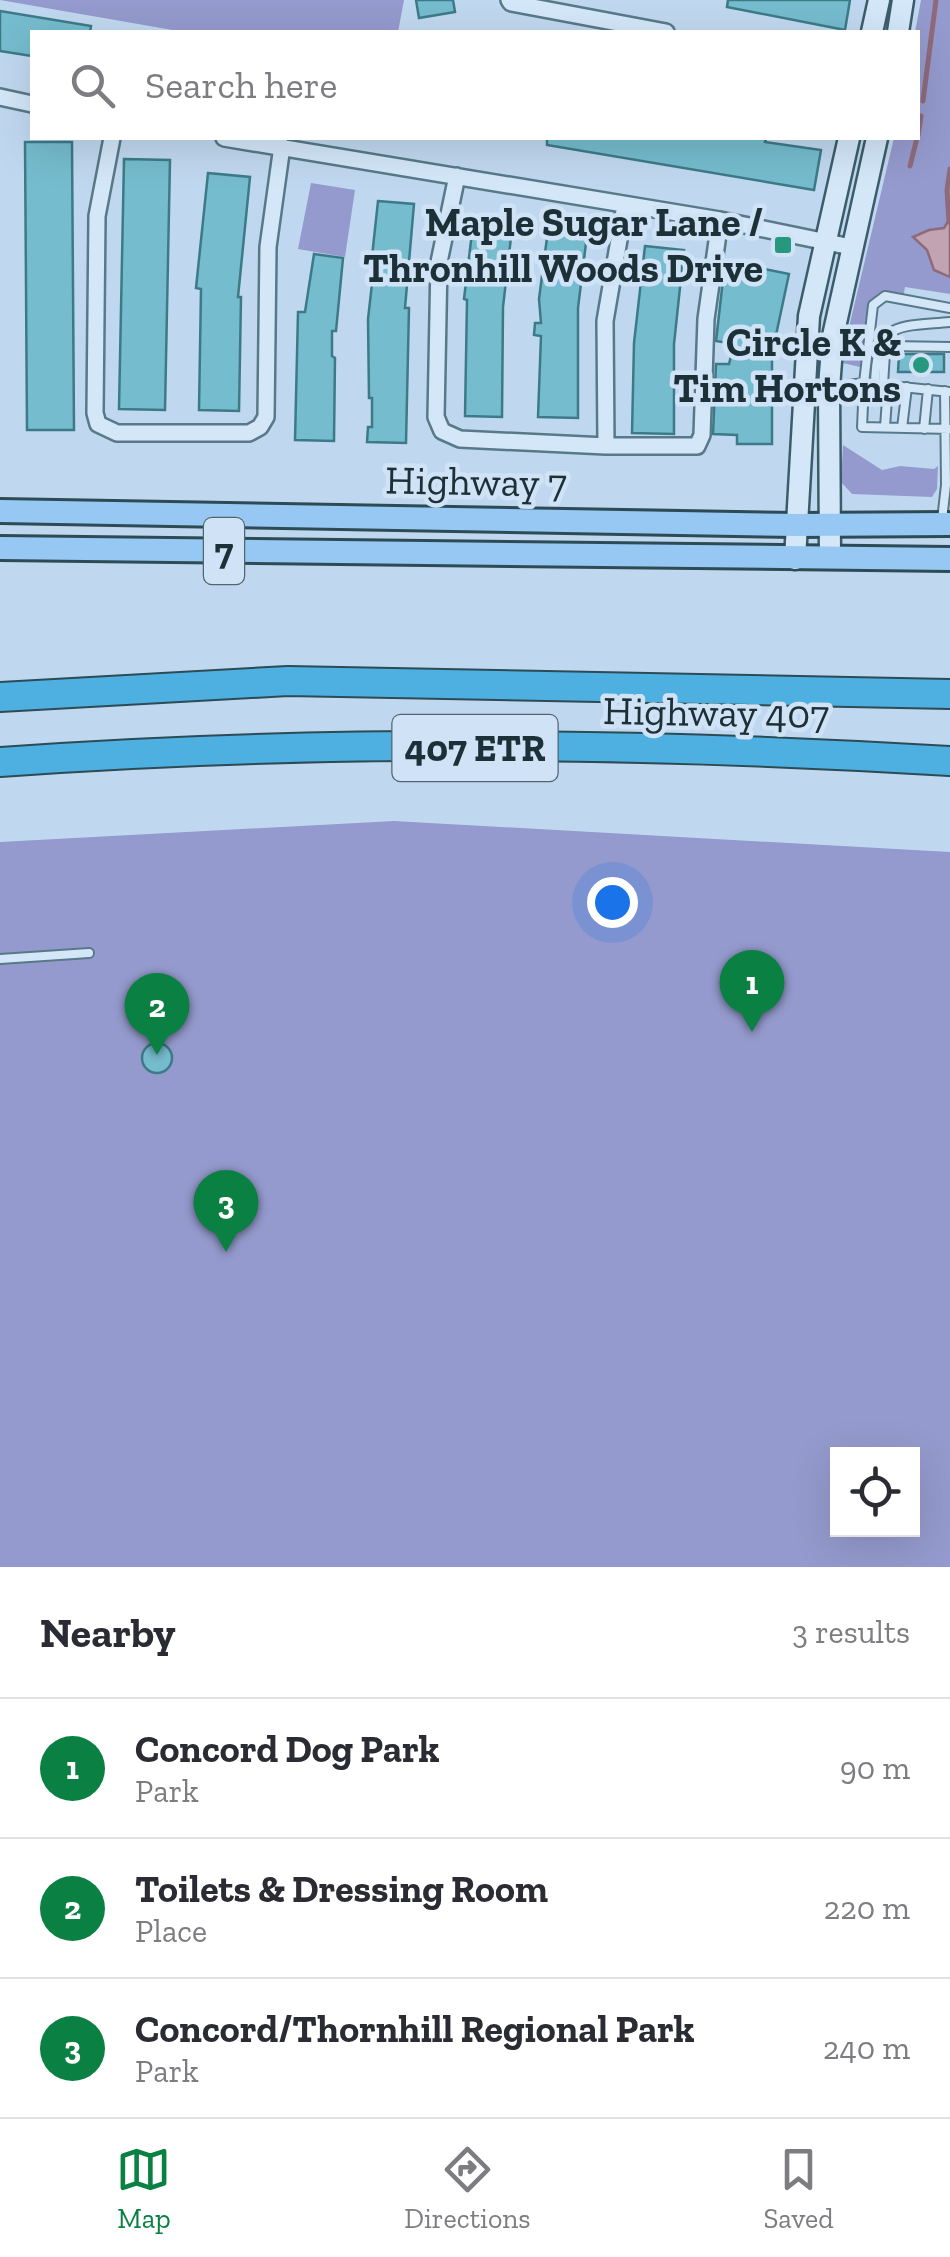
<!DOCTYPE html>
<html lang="en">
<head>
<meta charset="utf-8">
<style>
  body { margin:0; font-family:"Zilla Slab",serif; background:#f2f2f3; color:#2b2b33 }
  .controls { position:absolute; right:30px; bottom:30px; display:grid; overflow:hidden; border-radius:0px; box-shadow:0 10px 40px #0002 }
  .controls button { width:90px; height:90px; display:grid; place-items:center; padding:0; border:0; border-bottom:2px solid #e1e1e2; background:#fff; color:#2b2b33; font:50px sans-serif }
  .you { position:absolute; left:612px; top:902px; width:35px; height:35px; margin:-25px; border:8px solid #fff; border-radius:50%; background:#1a73e8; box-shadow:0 0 0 15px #1a73e833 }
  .badge { display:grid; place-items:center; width:65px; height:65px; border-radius:50%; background:#0b8043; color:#fff; font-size:32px; font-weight:700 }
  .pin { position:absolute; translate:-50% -82px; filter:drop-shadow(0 2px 5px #0008) }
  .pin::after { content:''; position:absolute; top:52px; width:35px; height:30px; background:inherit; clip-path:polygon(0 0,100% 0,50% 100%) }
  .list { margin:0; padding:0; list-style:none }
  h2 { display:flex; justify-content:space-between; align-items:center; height:130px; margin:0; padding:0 40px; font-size:42px }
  h2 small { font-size:32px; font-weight:400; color:#7c7c81 }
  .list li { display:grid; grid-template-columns:65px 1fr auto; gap:30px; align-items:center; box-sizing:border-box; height:140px; padding:0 40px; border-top:2px solid #e1e1e2 }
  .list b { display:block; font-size:38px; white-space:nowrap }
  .list p { margin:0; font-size:32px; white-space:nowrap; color:#7c7c81 }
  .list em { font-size:32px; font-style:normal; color:#7c7c81 }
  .icon { flex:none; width:55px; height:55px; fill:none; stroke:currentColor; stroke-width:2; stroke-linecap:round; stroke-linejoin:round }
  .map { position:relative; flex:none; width:950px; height:1567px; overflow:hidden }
  .search { position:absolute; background:#fff; box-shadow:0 10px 40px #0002; left:30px; right:30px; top:30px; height:110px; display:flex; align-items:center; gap:25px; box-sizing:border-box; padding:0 35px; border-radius:0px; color:#7c7c81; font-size:38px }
  .sheet { height:550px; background:#fff }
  nav { display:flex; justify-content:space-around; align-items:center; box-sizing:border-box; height:140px; border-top:2px solid #e1e1e2; background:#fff; font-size:28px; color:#7c7c81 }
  nav a { display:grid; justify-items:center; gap:5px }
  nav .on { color:#0b8043 }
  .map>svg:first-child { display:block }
  .green { fill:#949acd; fill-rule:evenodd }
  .water { fill:#c1a3b2; stroke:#8f6a7b; stroke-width:2.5 }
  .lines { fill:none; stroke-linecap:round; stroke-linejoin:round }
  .stream { stroke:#8f6a7b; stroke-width:5 }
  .building { fill:#75bcce; stroke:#3d7a88; stroke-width:2.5 }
  .lane-casing { stroke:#587988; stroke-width:12 }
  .street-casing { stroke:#587988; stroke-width:20 }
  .secondary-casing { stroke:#3b5d6a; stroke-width:25 }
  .primary-casing { stroke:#2c4b55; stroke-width:28 }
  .highway-casing { stroke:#2c4b55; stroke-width:32 }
  .lane { stroke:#d3e7f9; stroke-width:8 }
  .street { stroke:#d3e7f9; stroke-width:15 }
  .secondary { stroke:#d3e7f9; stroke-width:20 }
  .primary { stroke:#96c8f3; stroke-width:22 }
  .highway { stroke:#4eafe1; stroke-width:28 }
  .poi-dot { fill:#26987e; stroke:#d0e3f6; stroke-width:4 }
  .labels { text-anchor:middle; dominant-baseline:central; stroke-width:9; stroke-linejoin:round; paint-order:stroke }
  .shield { fill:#d0e3f6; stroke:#526670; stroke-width:2.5 }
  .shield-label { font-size:38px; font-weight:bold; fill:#1c3037 }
  .poi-label { font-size:40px; font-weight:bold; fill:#1c3037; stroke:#d0e3f6; text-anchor:end }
  .street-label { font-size:40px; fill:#1c3037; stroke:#d0e3f6 }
</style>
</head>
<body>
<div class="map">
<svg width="950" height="1567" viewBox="0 0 950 1567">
  <rect width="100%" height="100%" fill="#c0d8ef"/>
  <path class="green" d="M 0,0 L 404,0 L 398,32 L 184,32 Z
    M 921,0 L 950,0 L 950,218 L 945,228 L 913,238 L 927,250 L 934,270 L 950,277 L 950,294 L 905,287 L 903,299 L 883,296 L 871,307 L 860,367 L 843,363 L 845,344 L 894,138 L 918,138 L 915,32 Z
    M 311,183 L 355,190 L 345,257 L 298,249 Z
    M 843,445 L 882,470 L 900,466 L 934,469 L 938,466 L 937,489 L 932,497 L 852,494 L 841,482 Z
    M 394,821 L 950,852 L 950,1567 L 0,1567 L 0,842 ZM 838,1454 L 912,1454 L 912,1530 L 838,1530 Z"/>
  <path class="water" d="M 950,218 L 950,277 L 934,270 L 927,250 L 913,237 L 929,230 L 944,228 Z"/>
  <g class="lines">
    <path class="stream" d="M 923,101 L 936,0
      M 918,136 L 921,116
      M 910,166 L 917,138
      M 949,222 L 947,190 L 950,169"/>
  </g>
  <path class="building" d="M 416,0 L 453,0 L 455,12 L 419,18 Z
    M 728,0 L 850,0 L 845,30 L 727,7 Z
    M 0,11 L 91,26 L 90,32 L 32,32 L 32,56 L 0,51 Z
    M 547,138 L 755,138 L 766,139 L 765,142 L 821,150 L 814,190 L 547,145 Z
    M 25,142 L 72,142 L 74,430 L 27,430 Z
    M 124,159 L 170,160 L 165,410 L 119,409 Z
    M 208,173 L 250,177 L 238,297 L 241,297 L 239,411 L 199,410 L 201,289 L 196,288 Z
    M 378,201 L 414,204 L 405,308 L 409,308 L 406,443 L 367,442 L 368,427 L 372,427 L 372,398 L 369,398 L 368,319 L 373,275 L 370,275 Z
    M 474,216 L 513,220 L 503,307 L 502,417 L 465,416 L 467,300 L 464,299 Z
    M 548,230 L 587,235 L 578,308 L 578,418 L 538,417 L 541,336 L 534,335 L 535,323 L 541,323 L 539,299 Z
    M 645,246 L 684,250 L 674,344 L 674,434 L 632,433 L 634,343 Z
    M 314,254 L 343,258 L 336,331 L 332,331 L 332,356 L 335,358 L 334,441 L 295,440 L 298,312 L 305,312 Z
    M 750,266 L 789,274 L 772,354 L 772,444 L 737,444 L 737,435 L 713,434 L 716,364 L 729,364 L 734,344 L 716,341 L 724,271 L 748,276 Z
    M 899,354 L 944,354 L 944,372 L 898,372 Z
    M142 1058a15 15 0 1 1 30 0a15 15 0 1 1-30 0Z"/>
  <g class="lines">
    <g class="lane-casing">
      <path id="lane" d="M 950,308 L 885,296 L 873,305 L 864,383 L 950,392
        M 875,384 C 877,321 895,327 950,322
        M 883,385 L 885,353 L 891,346 L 950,347
        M 808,386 L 829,387 L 864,383 L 862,427 L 950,429
        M 885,427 L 888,385
        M 902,428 L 907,387
        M 924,429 L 928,389
        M 942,520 L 946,485 L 945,391
        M 0,959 L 89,953"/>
    </g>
    <g class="street-casing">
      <path id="street" d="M 509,0 L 511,3 L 666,32
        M 0,97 L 32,104
        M 112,138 L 97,216 L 95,413 L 98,424 L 117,433 L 249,433 L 260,427 L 266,417 L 268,247 L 282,146
        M 224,138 L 720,220 L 851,247
        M 457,176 L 439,262 L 436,417 L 442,431 L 460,439 L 606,446 L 697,446 L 702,435 L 706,319 L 720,220
        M 606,446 L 605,321 L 625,205"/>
    </g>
    <g class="secondary-casing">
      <path id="secondary" d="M 872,32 L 879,0
        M 898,32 L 903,0
        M 830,557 L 829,387 L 833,336 L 877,138
        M 795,559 L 809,316 L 849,138"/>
    </g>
    <g class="primary-casing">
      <path id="primary" d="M 0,511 L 797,525 L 950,524
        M 0,548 L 950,559"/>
    </g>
    <g class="highway-casing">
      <path id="highway" d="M 0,697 L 288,681 L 950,694
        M 0,762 C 315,739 635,742 950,761"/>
    </g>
    <use href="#lane" class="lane"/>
    <use href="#street" class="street"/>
    <use href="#secondary" class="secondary"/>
    <use href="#primary" class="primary"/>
    <use href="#highway" class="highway"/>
  </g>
  <g class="poi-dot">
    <rect x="773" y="235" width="20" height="20" rx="5"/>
    <circle cx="921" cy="365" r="10"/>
  </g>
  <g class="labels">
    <g class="shield">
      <rect x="204" y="518" width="40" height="66" rx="8"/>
      <rect x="392.5" y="715" width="165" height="66" rx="8"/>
    </g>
    <g class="shield-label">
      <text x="224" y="551">7</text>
      <text x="475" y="748">407 ETR</text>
    </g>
    <g class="poi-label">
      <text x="763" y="222">Maple Sugar Lane /<tspan x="763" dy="46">Thronhill Woods Drive</tspan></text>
      <text x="901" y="342">Circle K &amp;<tspan x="901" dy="46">Tim Hortons</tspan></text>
    </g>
    <g class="street-label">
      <text transform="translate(476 481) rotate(1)">Highway 7</text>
      <text transform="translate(716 712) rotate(1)">Highway 407</text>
    </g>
  </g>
</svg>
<div class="controls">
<button><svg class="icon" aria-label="locate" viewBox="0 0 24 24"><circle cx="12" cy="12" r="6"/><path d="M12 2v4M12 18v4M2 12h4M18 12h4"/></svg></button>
</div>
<div class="you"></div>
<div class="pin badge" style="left:752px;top:1032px">1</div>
<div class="pin badge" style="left:157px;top:1055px">2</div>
<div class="pin badge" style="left:226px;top:1252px">3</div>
<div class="search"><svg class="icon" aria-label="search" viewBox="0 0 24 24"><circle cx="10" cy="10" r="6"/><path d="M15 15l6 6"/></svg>Search here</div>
</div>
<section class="sheet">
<h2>Nearby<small>3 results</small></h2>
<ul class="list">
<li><span class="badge">1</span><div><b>Concord Dog Park</b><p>Park</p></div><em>90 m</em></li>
<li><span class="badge">2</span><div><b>Toilets &amp; Dressing Room</b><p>Place</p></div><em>220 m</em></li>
<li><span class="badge">3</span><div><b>Concord/Thornhill Regional Park</b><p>Park</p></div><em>240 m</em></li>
</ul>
</section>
<nav>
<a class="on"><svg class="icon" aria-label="map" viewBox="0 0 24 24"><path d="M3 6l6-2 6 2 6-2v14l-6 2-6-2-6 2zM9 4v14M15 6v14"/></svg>Map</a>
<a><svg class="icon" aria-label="directions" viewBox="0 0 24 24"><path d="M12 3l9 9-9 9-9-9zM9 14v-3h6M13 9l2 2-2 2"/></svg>Directions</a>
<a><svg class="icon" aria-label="saved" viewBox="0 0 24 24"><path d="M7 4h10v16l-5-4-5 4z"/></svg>Saved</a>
</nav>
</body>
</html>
